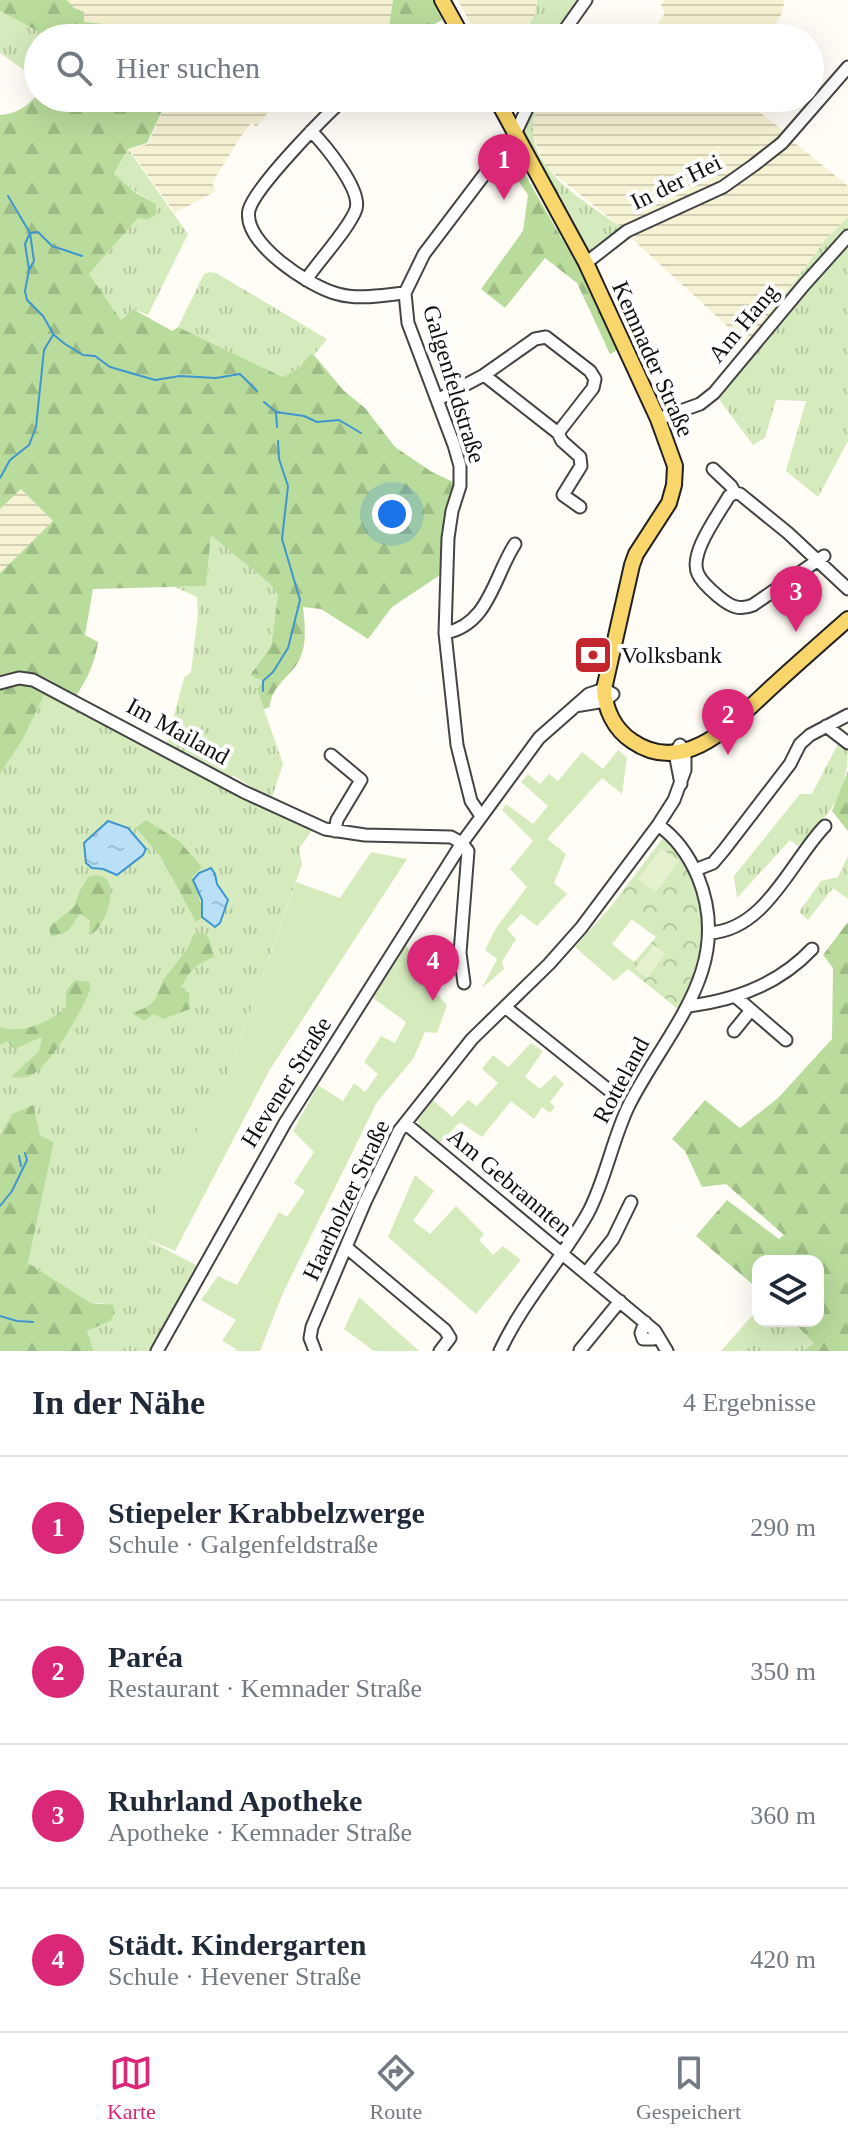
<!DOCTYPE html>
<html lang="de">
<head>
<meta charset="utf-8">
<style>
  body { margin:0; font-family:Georgia,serif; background:#f6f6f7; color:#1f2937 }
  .controls { position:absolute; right:24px; bottom:24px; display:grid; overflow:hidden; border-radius:16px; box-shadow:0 8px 32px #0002 }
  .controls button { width:72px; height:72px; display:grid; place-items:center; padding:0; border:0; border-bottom:2px solid #e0e1e3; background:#fff; color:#1f2937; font:40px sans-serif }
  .you { position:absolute; left:392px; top:514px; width:28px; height:28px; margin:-20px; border:6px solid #fff; border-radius:50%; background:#1a73e8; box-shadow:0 0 0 12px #1a73e833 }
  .badge { display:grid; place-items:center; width:52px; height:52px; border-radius:50%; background:#db2777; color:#fff; font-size:26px; font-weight:700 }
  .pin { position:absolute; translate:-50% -66px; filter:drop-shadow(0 2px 4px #0008) }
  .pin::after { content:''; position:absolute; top:42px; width:28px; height:24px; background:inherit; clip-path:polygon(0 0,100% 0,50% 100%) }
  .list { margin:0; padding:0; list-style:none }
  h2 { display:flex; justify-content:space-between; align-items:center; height:104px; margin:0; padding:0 32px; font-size:34px }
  h2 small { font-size:26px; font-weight:400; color:#747a83 }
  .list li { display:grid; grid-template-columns:52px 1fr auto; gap:24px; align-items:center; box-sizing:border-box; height:144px; padding:0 32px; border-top:2px solid #e0e1e3 }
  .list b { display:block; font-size:30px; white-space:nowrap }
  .list p { margin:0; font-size:26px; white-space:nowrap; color:#747a83 }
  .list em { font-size:26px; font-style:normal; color:#747a83 }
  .icon { flex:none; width:44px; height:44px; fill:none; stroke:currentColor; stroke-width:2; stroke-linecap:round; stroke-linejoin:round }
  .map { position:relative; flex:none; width:848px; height:1351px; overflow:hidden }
  .search { position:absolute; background:#fff; box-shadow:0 8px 32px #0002; left:24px; right:24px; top:24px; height:88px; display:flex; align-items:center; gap:20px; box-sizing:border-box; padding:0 28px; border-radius:44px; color:#747a83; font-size:30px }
  .sheet { height:680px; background:#fff }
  nav { display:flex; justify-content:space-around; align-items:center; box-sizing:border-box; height:112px; border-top:2px solid #e0e1e3; background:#fff; font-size:22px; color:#747a83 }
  nav a { display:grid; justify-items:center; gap:4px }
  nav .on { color:#db2777 }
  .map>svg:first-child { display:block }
  .farmland { fill:url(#farmland-rules) }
  .grass { fill:url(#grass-tufts) }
  .forest { fill:url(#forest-firs) }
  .park { fill:url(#park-crowns) }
  .garden { fill:#d5ebbd }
  .pitch { fill:#e6f2cf }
  .water { fill:url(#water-ripples); stroke:#3f96cf; stroke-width:2 }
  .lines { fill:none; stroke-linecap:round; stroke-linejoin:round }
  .stream { stroke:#3f96cf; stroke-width:2 }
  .minor-casing { stroke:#444; stroke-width:15 }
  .major-casing { stroke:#222; stroke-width:18 }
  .minor { stroke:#fff; stroke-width:11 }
  .major { stroke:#f9d66b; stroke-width:14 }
  .labels { text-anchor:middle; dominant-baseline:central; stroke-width:8; stroke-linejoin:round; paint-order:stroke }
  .street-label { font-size:24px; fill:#111; stroke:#fff }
  .poi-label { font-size:24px; fill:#111; stroke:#fff; text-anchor:start }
</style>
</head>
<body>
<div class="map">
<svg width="848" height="1351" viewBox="0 0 848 1351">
  <defs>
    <pattern id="farmland-rules" width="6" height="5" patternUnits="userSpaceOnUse" patternTransform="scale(2)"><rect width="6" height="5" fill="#f6f3d4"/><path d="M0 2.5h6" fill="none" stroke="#d2cfb5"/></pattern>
    <pattern id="grass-tufts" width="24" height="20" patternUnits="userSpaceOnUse" patternTransform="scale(2)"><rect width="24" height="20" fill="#d5ebbd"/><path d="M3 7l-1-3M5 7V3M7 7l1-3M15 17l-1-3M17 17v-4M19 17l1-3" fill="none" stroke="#b6c8a1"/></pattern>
    <pattern id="forest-firs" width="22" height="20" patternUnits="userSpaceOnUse" patternTransform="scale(2)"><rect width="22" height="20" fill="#b9dc9c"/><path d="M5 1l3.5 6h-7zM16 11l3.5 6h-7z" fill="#9ebc85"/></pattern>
    <pattern id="park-crowns" width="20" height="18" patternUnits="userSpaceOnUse" patternTransform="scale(2)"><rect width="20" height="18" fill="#d5ebbd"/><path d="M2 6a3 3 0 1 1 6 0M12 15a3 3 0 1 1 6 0" fill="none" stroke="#b6c8a1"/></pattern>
    <pattern id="water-ripples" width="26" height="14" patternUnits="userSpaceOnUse" patternTransform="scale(2)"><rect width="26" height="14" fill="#b9e0f7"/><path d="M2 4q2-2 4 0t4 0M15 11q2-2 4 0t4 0" fill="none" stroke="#9ebfd3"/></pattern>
  </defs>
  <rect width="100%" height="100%" fill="#fffdf5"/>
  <path class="farmland" d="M 67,0 L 393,0 L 388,34 L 378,38 L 102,38 L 102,25 L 84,23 Z
    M 458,0 L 537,0 L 535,14 L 520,38 L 478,38 Z
    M 664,0 L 785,0 L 781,15 L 767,38 L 664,38 L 655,28 L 665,13 L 661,4 Z
    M 168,98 L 280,98 L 256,127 L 252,122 L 239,139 L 212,183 L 216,191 L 175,213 L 129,149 L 148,144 Z
    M 535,98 L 741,98 L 784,131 L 785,136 L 729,180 L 625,230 L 545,167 L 531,131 L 536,108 L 532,106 Z
    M 791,140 L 848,186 L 848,217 L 825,240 L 748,345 L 629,236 L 724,190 Z
    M 21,489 L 53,521 L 0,573 L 0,509 Z"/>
  <path class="grass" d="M 537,0 L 582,0 L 553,38 L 521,38 L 535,14 Z
    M 0,11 L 50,38 L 38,38 L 38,80 L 0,53 Z
    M 532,106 L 536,108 C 517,167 585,200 625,230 L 589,256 L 522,133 Z
    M 128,149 L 188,234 L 148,315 L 133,309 L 121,320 L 89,274 L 138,218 L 148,220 L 156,215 L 156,204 L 136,192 L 114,175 Z
    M 848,217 L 848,232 L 748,345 L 825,240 Z
    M 848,240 L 848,441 L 818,497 L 786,471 L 806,401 L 776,400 L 765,438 L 753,445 L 716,395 Z
    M 210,272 L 216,273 L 327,339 L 314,355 L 310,354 L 300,367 L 283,377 L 178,327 L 204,274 Z
    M 211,534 L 269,583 L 278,595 L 271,646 L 250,674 L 263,681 L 257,689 L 283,764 L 271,800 L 233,775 L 227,786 L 314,828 L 299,849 L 302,864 L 224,1085 L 205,1116 L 144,1238 L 198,1266 L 156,1351 L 94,1351 L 87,1331 L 105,1323 L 103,1303 L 91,1303 L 28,1263 L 54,1142 L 40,1135 L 12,1114 L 0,1135 L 0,774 L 23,739 L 44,694 L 67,708 L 71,703 L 164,753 L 184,678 L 191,672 L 198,614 L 197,597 L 175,587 L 206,586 Z
    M 840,740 L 848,746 C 848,796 831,812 798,846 L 790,840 L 737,898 L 734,876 L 800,794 L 812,794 Z
    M 848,856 L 848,899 L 833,888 L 808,920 L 799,912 L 821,881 L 838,877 Z
    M 758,1309 L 758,1321 L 792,1321 L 814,1343 L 803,1351 L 721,1351 Z"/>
  <path class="forest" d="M 0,0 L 67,0 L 74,8 L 84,12 L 84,22 L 103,24 L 102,38 L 50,38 L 0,11 Z
    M 393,0 L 433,0 L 442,20 C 424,29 408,44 388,34 Z
    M 38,93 L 38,98 L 168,98 L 147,143 L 128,149 L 114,174 L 136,193 L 156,204 L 156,215 L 148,220 L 138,218 L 89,274 L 121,320 L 133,309 L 172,331 L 178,327 L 283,377 L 300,367 L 310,354 L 314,355 L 343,390 L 365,408 L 395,447 L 432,472 L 462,486 L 452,567 L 392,607 L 368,639 L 321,609 L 303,607 C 305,626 308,646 297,664 C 288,678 270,688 270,707 L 264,709 L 257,689 L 263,681 L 250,675 L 271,646 L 278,595 L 269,583 L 211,535 L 206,586 L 93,589 L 85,635 L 98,642 C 94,669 83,686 68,708 L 44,695 L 23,739 L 0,774 L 0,573 L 53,521 L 21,489 L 0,509 L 0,115 C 16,114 29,106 38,93 Z
    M 516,159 L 585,279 L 619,349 L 610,354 L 577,283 L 545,258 L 505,308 L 481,289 L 523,231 L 528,195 L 512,172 L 507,161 Z
    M 848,771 L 848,831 L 832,811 Z
    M 146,820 L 179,841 L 202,867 L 192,877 L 201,905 L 201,919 L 196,922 L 161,857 L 136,828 Z
    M 97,875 C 101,876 106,877 108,882 C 116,894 103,932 89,935 L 90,920 L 80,914 L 68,931 L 51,937 L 49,927 L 75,906 L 79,892 L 89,876 Z
    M 848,922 L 848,1351 L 803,1351 L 814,1343 L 792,1321 L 818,1321 L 818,1261 L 758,1261 L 758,1289 L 696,1236 L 727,1200 L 779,1239 L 784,1235 L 726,1184 L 702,1187 L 685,1151 L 672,1139 L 705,1100 L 740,1128 L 778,1098 L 832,1039 L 833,968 L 823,955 Z
    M 200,932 L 208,936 L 214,957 C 196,964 189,971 181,988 L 189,993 L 190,1009 L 163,1019 L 154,1014 L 144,1021 L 132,1013 L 147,1007 L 155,1000 L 163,980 L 188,948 L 194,934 Z
    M 75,980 L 89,982 L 91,987 C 84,1008 50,1068 29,1076 C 24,1079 17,1077 11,1077 L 39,1051 L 42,1037 L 14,1049 L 7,1041 L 0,1045 L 0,1027 C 24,1034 47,1023 66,1008 L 66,991 Z
    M 33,1105 L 40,1135 L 54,1142 L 28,1263 L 91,1303 L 113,1305 L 115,1313 L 110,1321 L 87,1331 L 94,1351 L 0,1351 L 0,1135 L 12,1114 Z"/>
  <path class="park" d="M 663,838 C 715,881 709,955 678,1009 L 628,969 L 656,937 L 612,905 Z"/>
  <path class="garden" d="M 618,750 L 627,758 L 622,794 L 602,778 L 547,839 L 566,854 L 554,883 L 567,894 L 537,926 L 521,914 L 507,929 L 516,939 L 502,962 L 504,969 L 482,988 L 497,959 L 485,950 L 496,928 L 527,887 L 510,869 L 533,841 L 502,810 L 506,804 L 533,824 L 548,806 L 521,782 L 528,774 L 540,784 L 549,774 L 558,781 L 582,752 L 603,769 Z
    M 371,852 L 407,859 L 269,1071 L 175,1251 L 144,1238 L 205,1116 L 224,1085 L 296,882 L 340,898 Z
    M 612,905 L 632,919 L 612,944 L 635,963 L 614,981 L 575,947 Z
    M 406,944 L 420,976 L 447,1005 L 437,1033 L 425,1032 L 413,1059 L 377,1102 L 283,1293 L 260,1351 L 236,1351 L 236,1349 L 222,1341 L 236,1320 L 201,1300 L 218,1276 L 237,1285 L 279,1212 L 287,1217 L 305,1191 L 294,1183 L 314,1152 L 293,1131 L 318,1085 L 343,1101 L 354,1083 L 365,1092 L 378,1074 L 364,1062 L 381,1036 L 395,1043 L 406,1022 L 373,998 Z
    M 531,1043 L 543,1051 L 525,1077 L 540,1089 L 555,1075 L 564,1084 L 550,1102 L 555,1107 L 550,1113 L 542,1107 L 534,1119 L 511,1101 L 482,1137 L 460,1122 L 438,1145 L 420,1129 L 418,1120 L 433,1100 L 452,1117 L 468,1100 L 477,1106 L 498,1083 L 482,1069 L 493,1055 L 508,1067 Z
    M 415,1175 L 434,1191 L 413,1221 L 430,1234 L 456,1206 L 484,1234 L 479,1240 L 493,1255 L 503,1246 L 521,1260 L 476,1314 L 388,1237 Z
    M 359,1297 L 419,1351 L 374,1351 L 344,1329 Z"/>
  <path class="pitch" d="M 661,848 L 679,861 L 656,892 L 638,879 Z
    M 654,945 L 665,954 L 647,978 L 635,969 Z"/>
  <path class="water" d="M 108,821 L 128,828 L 146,849 L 143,855 L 117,875 L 103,869 L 92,868 L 86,863 L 84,843 Z
    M 211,868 L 215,874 L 217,884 L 228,900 L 220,923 L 215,927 L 202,917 L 202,900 L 193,880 L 199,873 Z"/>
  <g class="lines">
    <path class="stream" d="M 8,196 L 30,233 L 25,244 L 29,270 L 25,291 L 27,300 L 43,316 L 54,335 L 65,344 L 83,355 L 95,356 L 110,367 L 155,380 L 180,376 L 216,378 L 240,374 L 257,391
      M 29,270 L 34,261 L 30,233 L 38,232 L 52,246 L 82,256
      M 264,402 L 275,411
      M 276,412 L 304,416 L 317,422 L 339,420 L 361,433
      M 276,413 L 277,427
      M 0,478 L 10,460 L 29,445 L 36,427 L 44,350 L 53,335
      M 263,691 L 263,681 L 273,672 L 288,648 L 300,600 L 282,539 L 288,486 L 279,459 L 278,441
      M 19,1156 L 21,1166
      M 0,1206 L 12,1191 L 27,1160 L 25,1153
      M 0,1316 L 17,1321 L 33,1322"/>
    <g class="minor-casing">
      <path id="minor" d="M 559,38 L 586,0
        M 345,98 C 325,116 255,187 249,210 C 242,243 310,287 338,294 C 359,300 383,295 405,293
        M 386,98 L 395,104 L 404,98
        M 586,263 L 627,231 L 723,187 L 754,165 L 782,143 L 848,67
        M 306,280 C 317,263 351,226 356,209 C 362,190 325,145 311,131
        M 484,375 L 558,433 L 562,441 L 580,457 L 581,466 L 563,495 L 580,507
        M 437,400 L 484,375 L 535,339 L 546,337 L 590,371 L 595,379 L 593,388 L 558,433
        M 658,419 L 700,404 L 714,393 L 804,285 L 848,236
        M 713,469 L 731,486 L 735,493 L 740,494 L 788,533 L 848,589
        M 735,493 L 729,496 C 719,514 688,554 698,574 C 702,583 712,591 719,597 C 730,606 739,611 753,605 L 824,556
        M 445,633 C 489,625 494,576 515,544
        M 0,683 L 19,678 L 33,680 L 244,792 L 325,829 L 365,835 L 451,837 L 462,843
        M 826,726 L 848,743
        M 331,755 L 361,780 L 337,820 L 335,831
        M 481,816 L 471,801 L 457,745 L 445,633 L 448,538 L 452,511 L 460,486 L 460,466 L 454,445 L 408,323 L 405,293 L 424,254 L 515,134 L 532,98
        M 462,843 L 468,851 L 460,953 L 464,983
        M 695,870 L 713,863 L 724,850 L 790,764 L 800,744 L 810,735 L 848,715
        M 709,933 C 766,930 791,861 825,826
        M 736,997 L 786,1040
        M 689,1006 C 737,1000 779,984 812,949
        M 505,1007 L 615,1095
        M 734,1031 L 751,1010
        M 406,1124 L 655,1331 L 667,1351
        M 346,1247 L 445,1330 L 450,1338 L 440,1351
        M 586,1273 L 613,1239 L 631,1202
        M 645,1322 L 641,1333 L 643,1339 L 653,1339 L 655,1331
        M 580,1350 L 620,1301
        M 157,1351 L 285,1123 L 462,843 L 539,738 L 589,694 L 604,689 L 613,694 L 605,701 L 575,706
        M 315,1351 L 310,1338 L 312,1327 L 365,1202 L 399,1131 L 472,1039 L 549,964 L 581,928 L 658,825 L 674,800 L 685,770 L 685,751 L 680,745 L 675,753 L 681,784
        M 500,1351 C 523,1301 561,1261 588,1213 C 606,1179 612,1140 629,1105 C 667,1030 735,968 698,877 C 689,856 677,838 658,825"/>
    </g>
    <g class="major-casing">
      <path id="major" d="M 442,0 L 463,38
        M 496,98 L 586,263 L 658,419 L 675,466 L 674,485 L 669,503 L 636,554 L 632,565 L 604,689 C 605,709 614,729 632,741 C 687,779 737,718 774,685 C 798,663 823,641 848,619"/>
    </g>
    <use href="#minor" class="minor"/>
    <use href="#major" class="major"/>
  </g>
  <defs>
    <g id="bank-square" transform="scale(2)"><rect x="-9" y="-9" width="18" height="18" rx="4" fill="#c4262e" stroke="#fff"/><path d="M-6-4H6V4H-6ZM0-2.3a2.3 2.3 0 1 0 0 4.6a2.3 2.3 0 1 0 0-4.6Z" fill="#fff"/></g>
  </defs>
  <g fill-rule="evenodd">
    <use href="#bank-square" x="593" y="655"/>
  </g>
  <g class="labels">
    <g class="street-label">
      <text transform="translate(676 182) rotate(-26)">In der Hei</text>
      <text transform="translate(743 323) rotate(-50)">Am Hang</text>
      <text transform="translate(653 359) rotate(66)">Kemnader Straße</text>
      <text transform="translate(454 384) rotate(73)">Galgenfeldstraße</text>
      <text transform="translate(178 731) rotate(29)">Im Mailand</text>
      <text transform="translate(621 1080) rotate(-62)">Rotteland</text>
      <text transform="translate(286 1082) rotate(-58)">Hevener Straße</text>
      <text transform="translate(510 1182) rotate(40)">Am Gebrannten</text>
      <text transform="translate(346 1200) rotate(-65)">Haarholzer Straße</text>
    </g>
    <g class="poi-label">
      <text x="621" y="655">Volksbank</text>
    </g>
  </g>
</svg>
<div class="controls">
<button><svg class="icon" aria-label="layers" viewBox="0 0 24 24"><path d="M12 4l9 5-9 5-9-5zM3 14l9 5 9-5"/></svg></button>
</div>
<div class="you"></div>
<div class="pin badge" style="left:504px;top:200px">1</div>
<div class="pin badge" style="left:728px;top:755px">2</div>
<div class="pin badge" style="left:796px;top:632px">3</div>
<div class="pin badge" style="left:433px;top:1001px">4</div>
<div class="search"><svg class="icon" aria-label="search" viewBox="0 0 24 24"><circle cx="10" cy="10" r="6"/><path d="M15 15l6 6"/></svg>Hier suchen</div>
</div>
<section class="sheet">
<h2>In der Nähe<small>4 Ergebnisse</small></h2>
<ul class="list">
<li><span class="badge">1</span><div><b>Stiepeler Krabbelzwerge</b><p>Schule · Galgenfeldstraße</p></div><em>290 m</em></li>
<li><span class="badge">2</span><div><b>Paréa</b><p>Restaurant · Kemnader Straße</p></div><em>350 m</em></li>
<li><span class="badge">3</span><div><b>Ruhrland Apotheke</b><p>Apotheke · Kemnader Straße</p></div><em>360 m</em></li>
<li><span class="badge">4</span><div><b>Städt. Kindergarten</b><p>Schule · Hevener Straße</p></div><em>420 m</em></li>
</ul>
</section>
<nav>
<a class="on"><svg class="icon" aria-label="map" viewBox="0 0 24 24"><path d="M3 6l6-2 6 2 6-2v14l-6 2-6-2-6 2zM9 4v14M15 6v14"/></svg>Karte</a>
<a><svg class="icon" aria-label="directions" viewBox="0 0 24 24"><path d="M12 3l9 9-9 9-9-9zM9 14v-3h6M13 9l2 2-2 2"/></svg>Route</a>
<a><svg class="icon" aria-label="saved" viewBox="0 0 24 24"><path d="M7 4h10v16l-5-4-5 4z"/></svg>Gespeichert</a>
</nav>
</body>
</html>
